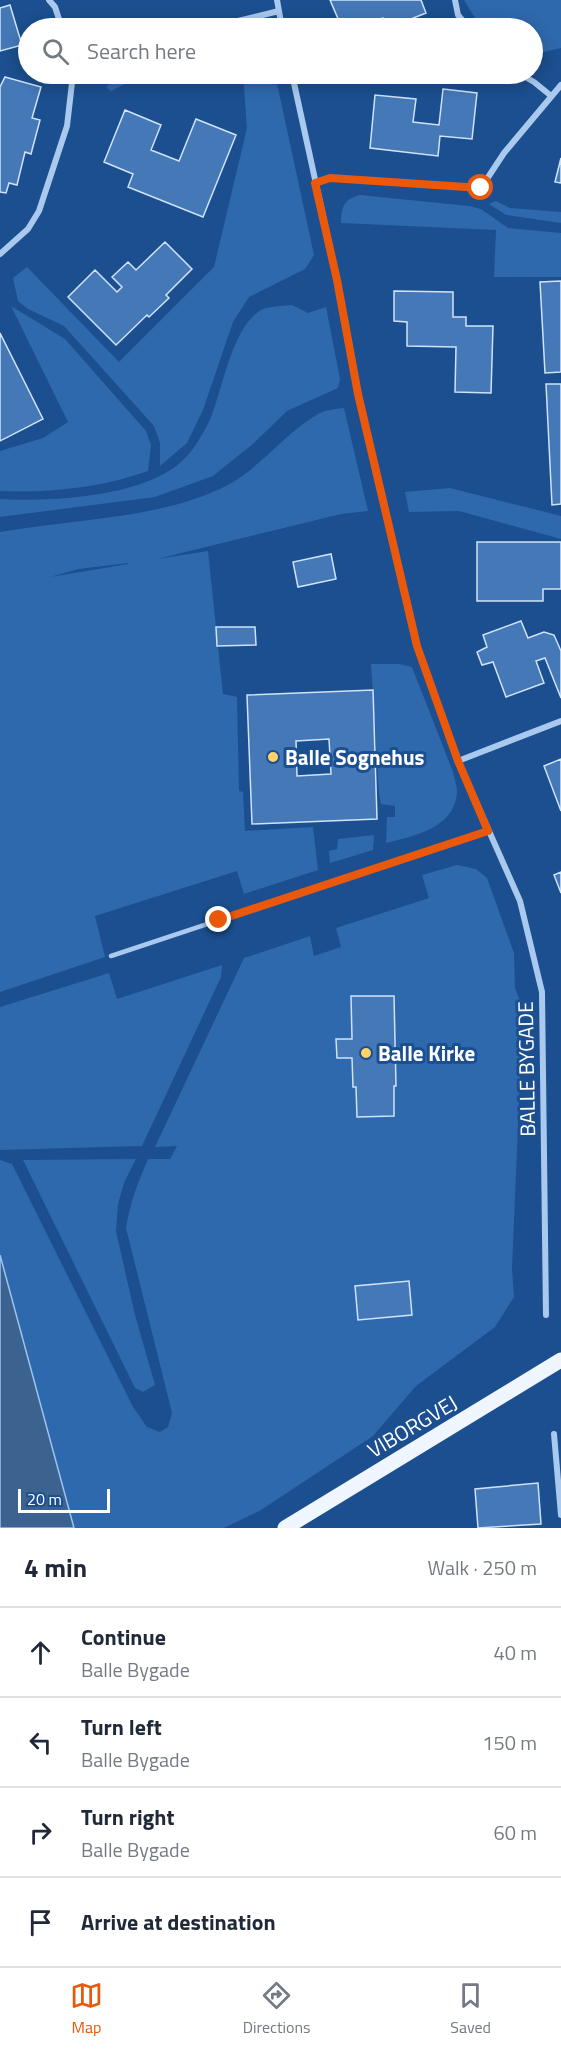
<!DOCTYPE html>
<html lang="en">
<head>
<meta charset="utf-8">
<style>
  body { margin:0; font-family:"Titillium Web",sans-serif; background:#f2f2f3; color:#1f2937 }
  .scale { position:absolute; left:18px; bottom:15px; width:92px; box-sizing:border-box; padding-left:6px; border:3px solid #fff; border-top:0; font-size:16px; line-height:21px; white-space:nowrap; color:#fff; -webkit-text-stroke:4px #1b4f8f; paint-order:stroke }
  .stop { position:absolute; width:18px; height:18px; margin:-14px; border:4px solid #ea580c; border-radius:50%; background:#fff }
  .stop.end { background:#ea580c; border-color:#fff; box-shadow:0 2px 6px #0008 }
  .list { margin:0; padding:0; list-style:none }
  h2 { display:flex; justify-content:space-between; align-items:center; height:78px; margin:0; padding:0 24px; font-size:26px }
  h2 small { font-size:20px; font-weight:400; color:#747a83 }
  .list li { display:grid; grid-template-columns:39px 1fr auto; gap:18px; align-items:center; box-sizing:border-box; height:90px; padding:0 24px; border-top:2px solid #e0e1e3 }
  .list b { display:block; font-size:22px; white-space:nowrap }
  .list p { margin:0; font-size:20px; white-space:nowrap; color:#747a83 }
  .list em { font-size:20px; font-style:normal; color:#747a83 }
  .icon { flex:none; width:33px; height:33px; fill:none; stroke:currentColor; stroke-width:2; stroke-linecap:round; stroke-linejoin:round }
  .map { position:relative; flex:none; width:561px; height:1528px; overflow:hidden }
  .search { position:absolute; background:#fff; box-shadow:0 3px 15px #0003; left:18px; right:18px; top:18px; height:66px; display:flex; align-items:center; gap:15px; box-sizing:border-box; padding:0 21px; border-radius:33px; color:#747a83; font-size:22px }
  .sheet { height:438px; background:#fff }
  nav { display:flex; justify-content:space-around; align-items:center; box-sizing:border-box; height:84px; border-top:2px solid #e0e1e3; background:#fff; font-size:16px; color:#747a83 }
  nav a { display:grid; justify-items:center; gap:3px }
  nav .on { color:#ea580c }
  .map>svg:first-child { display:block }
  .green { fill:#2e69ad; fill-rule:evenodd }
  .water { fill:#3c6290; stroke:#9cc4f0; stroke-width:1.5 }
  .building { fill:#4478b7; stroke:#cfe3fa; stroke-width:1.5; fill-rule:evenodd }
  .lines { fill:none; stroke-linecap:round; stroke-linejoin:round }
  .lane { stroke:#a9c9ee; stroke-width:4.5 }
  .street { stroke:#a9c9ee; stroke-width:6 }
  .primary { stroke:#f0f6ff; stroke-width:15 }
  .route { stroke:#ea580c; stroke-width:8 }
  .poi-dot { fill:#ffd166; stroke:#1b4f8f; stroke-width:2 }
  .labels { text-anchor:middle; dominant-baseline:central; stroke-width:6; stroke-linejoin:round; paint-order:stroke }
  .poi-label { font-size:21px; font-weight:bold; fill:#fff; stroke:#1b4f8f; text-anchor:start }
  .street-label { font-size:21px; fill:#fff; stroke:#1b4f8f }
</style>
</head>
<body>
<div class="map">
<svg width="561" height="1528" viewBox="0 0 561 1528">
  <rect width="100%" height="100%" fill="#1b4f8f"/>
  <path class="green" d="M 464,0 L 561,0 L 561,48 L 539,53 L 533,52 L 532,28 L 481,28 Z
    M 120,74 L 161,74 L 133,80 L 111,91 L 106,87 Z
    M 243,74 L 275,74 L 314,255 L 305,269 L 249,297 L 233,322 L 203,410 L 187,443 L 160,466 L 160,443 L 154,426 L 64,326 L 28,309 L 18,301 L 13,278 L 27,267 L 119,362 L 214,267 L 247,128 Z
    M 360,195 L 469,206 L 481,209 L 508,228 L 561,233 L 561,277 L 494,277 L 496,230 L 341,223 C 341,207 344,199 360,195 Z
    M 496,201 L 510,208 L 561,212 L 561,223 L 506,215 L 489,204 Z
    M 292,305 L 308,313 L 326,307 L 340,379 L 338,388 L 287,411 L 254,443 L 213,476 L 155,497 L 0,517 L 0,499 C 52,502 151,497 187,456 C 196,446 206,429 211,417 C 223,388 232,327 261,310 C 268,306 283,306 292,305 Z
    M 11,306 L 65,339 L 146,431 L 151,445 L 148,471 C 100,488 50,493 0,491 L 0,451 L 43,438 L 68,422 Z
    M 344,408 L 368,511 L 341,514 L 157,559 L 208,551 L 223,694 L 237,697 L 239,791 L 243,792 L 245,831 L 313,827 L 318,870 L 244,894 L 237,871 L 95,916 L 105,957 L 0,992 L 0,532 C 72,519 163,519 228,485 C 260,468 285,433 318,414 C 325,410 336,409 344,408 ZM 128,563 L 128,564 L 50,577 L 79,569 Z
    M 450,488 L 561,516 L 561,539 L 459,511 L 409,512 L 405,492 Z
    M 371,664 L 399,664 L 412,667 L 453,772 C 454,778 457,785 457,791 C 456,828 414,836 386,843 L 387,817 L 395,817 L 395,806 L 381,804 L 379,794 Z
    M 374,835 L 373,850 L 330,863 L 329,851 L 337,849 L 338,839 Z
    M 457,865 L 476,869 L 487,878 L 514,953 L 515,988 L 523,1008 L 512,1269 L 514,1297 L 495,1327 L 416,1386 L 373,1436 L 261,1510 L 224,1528 L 74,1528 L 0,1255 L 0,1160 L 12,1164 L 133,1407 L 147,1427 L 160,1432 L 168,1427 L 172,1413 L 126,1228 C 130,1203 138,1182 148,1159 L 170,1159 L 177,1146 L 155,1147 L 244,958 L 310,936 L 314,956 L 341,947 L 336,928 L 429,898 L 422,875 Z
    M 222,965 L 221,977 L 142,1146 L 0,1150 L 0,1007 L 109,973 L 117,999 Z
    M 136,1159 L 124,1183 L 118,1204 L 116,1231 L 135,1315 L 155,1385 L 143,1392 L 135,1388 L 23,1160 Z"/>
  <path class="water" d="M 0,1255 L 74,1528 L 0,1528 Z"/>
  <path class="building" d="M 330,0 L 421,0 L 426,13 L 388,28 L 383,18 L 357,28 L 342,28 Z
    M 10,5 L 22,45 L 0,51 L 0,8 Z
    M 5,77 L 41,87 L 32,118 L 40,120 L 31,154 L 25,152 L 17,185 L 9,183 L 6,193 L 0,192 L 0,87 Z
    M 443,89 L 477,93 L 472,139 L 440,136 L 438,156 L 370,148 L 375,95 L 416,99 L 413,122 L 439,125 Z
    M 125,110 L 161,125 L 151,150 L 179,161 L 196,119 L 236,135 L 203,217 L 128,187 L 133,174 L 104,162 Z
    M 561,158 L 561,183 L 555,182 Z
    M 165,242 L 192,269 L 166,295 L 169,298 L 149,317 L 147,315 L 116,345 L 68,297 L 95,270 L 117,292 L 122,287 L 112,277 L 128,262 L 136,270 Z
    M 561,281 L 561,372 L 545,373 L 540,282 Z
    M 394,291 L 453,292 L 453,317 L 466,317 L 466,326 L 493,326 L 491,393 L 455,392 L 456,347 L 407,346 L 407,322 L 394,321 Z
    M 0,333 L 43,419 L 0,441 Z
    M 546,384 L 561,384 L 561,504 L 552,505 Z
    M 477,542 L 561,542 L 561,589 L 543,589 L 543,601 L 477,601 Z
    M 331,554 L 336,579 L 298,587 L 293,562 Z
    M 521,621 L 528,638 L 544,632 L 554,635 L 561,651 L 561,698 L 545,658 L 536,661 L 544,683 L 506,697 L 493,662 L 482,665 L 477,652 L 487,647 L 483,635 Z
    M 216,627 L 255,627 L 256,645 L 217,646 Z
    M 373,690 L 377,819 L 252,824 L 247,695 ZM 329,739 L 331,774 L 297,776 L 296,741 Z
    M 561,759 L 561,811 L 544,766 Z
    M 561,872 L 561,893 L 554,875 Z
    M 351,996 L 394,996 L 396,1086 L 394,1086 L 394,1116 L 357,1117 L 356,1087 L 353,1087 L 352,1058 L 337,1058 L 336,1039 L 352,1039 Z
    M 409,1281 L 412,1315 L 358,1320 L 355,1286 Z
    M 538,1483 L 541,1524 L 478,1528 L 475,1489 Z"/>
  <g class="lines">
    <path class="lane" d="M 111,956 L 488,831"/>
    <path class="street" d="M 49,0 L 55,7 L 62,28
      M 277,0 L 282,28
      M 455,0 L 458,15 L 469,28
      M 209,28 L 279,11
      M 292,74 L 337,280 L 358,394 L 417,646 L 458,761 L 520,901 L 542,992 L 546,1315
      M 520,74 L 534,82 L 550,95
      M 315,183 L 330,178 L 481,188 L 504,153 L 561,85
      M 0,254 L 28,229 L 39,211 L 67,126 L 73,74
      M 458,761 L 561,721
      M 554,1434 L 561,1515"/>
    <path class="primary" d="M 285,1528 L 561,1360"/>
  </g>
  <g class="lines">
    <path class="route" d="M 219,920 L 488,831 L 458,761 L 417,646 L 358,394 L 337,280 L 315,183 L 330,178 L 481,188"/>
  </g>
  <g class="poi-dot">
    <circle cx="273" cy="757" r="6"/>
    <circle cx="366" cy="1053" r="6"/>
  </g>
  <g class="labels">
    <g class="poi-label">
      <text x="285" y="757">Balle Sognehus</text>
      <text x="378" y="1053">Balle Kirke</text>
    </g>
    <g class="street-label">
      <text transform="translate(526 1069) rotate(-91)">BALLE BYGADE</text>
      <text transform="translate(412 1426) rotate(-31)">VIBORGVEJ</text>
    </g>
  </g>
</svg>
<div class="scale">20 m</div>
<div class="stop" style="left:481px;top:188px"></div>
<div class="stop end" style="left:219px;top:920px"></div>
<div class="search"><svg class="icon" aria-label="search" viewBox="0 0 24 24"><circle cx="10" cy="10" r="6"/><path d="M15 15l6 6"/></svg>Search here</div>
</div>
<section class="sheet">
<h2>4 min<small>Walk · 250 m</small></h2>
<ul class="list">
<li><svg class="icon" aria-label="ahead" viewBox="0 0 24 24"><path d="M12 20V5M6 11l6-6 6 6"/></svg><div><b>Continue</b><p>Balle Bygade</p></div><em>40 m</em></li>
<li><svg class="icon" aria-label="left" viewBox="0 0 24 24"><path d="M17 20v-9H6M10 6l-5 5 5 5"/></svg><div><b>Turn left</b><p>Balle Bygade</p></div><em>150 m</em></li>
<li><svg class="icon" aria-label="right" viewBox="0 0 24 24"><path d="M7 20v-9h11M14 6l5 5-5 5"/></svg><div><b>Turn right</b><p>Balle Bygade</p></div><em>60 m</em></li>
<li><svg class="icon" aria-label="arrive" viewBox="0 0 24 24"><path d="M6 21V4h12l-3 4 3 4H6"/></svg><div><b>Arrive at destination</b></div></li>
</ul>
</section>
<nav>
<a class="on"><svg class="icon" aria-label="map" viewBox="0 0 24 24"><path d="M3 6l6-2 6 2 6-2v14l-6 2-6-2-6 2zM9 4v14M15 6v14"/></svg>Map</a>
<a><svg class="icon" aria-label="directions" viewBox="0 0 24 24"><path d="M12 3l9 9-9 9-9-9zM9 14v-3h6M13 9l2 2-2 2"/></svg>Directions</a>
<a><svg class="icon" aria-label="saved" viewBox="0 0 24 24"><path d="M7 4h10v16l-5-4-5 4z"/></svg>Saved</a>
</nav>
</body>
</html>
